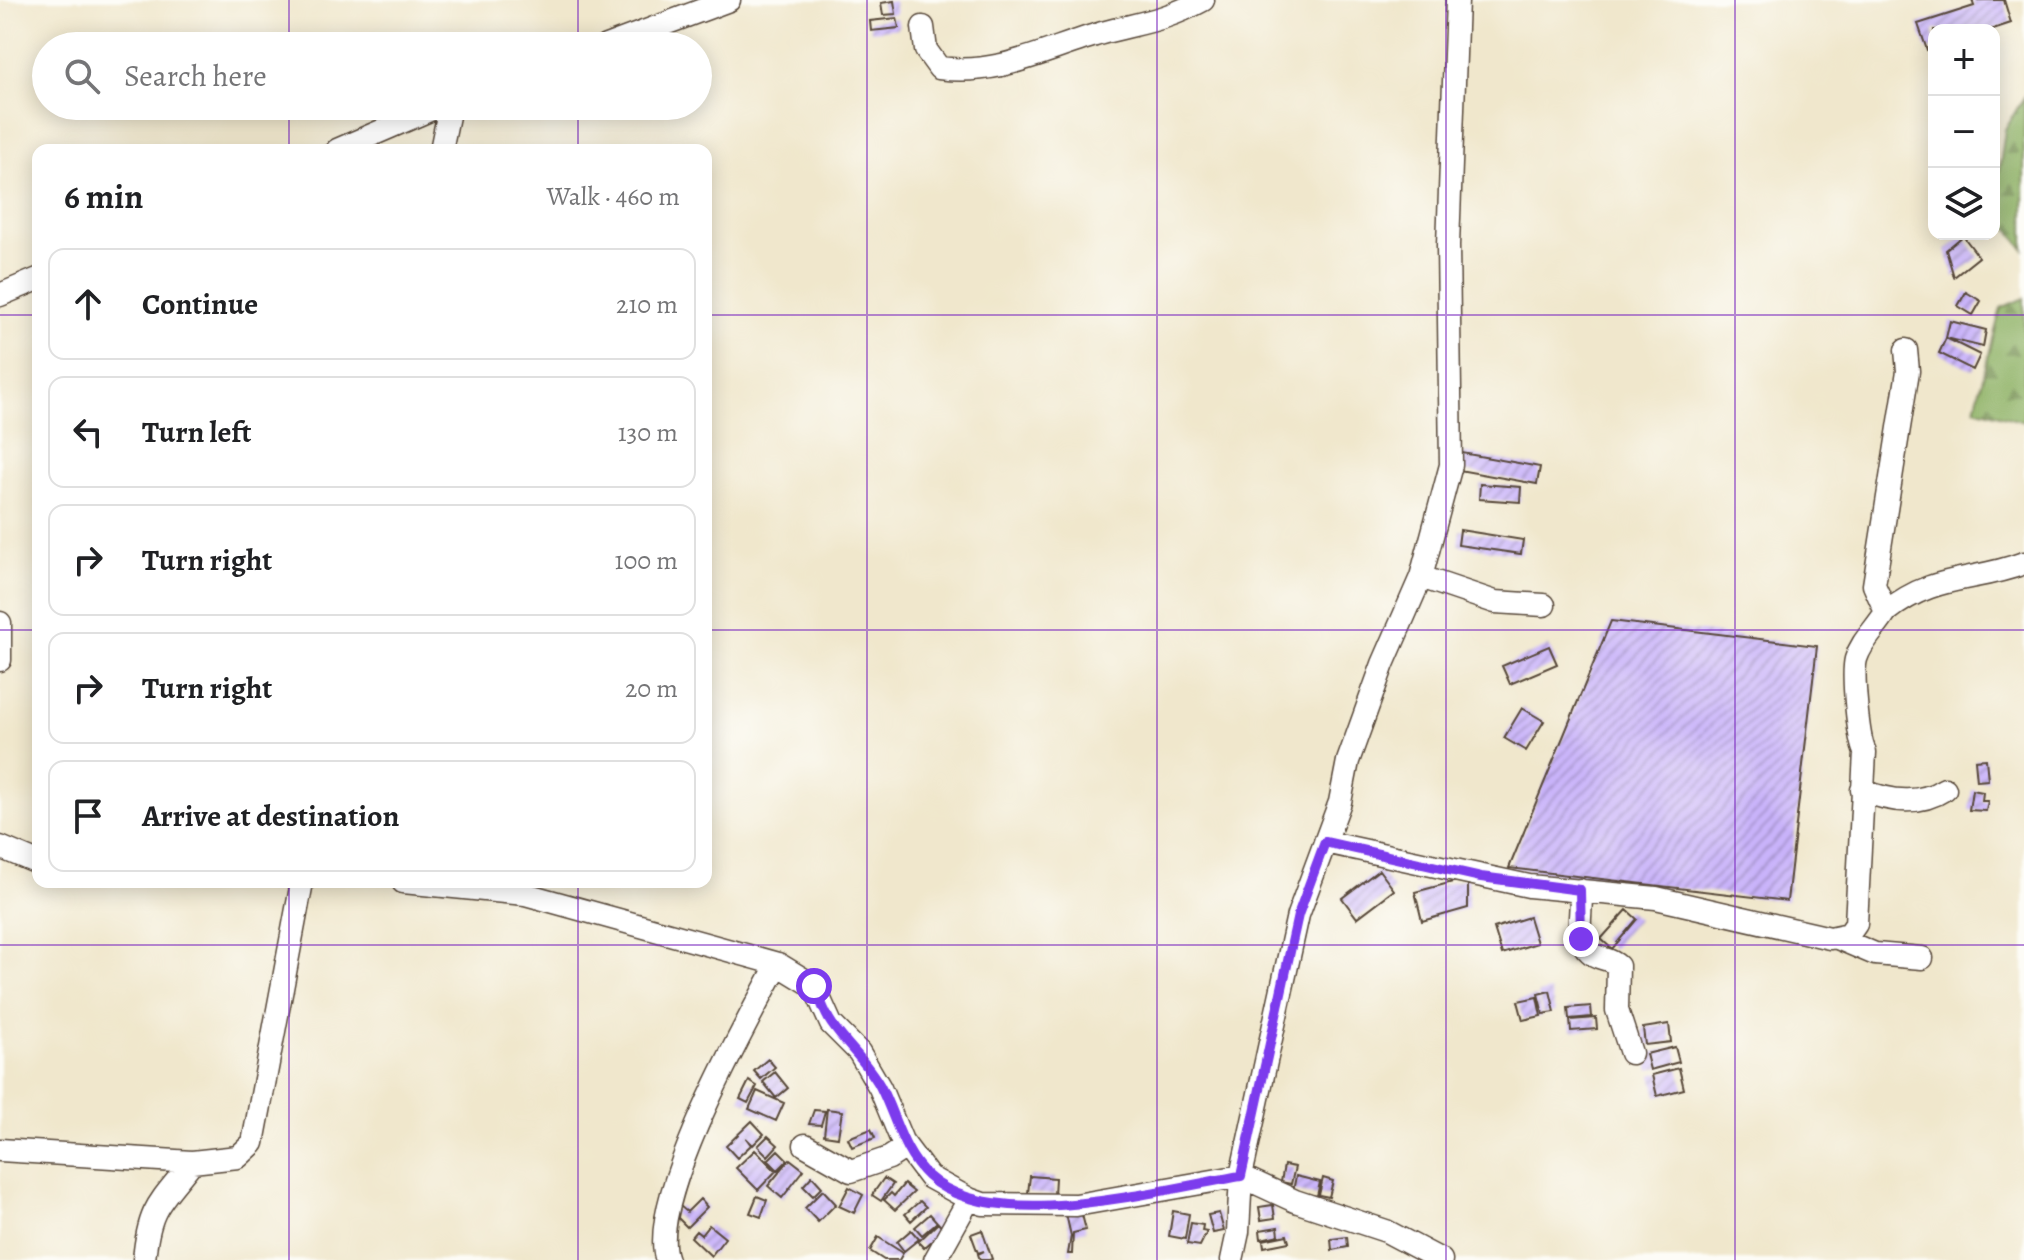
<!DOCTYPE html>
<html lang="en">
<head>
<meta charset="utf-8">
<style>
  body { margin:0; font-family:Alegreya,serif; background:#f6f6f6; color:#202124 }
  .controls { position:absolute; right:24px; top:24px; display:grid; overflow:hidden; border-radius:16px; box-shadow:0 4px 20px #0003 }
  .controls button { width:72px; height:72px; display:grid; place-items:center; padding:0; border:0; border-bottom:2px solid #e0e0e0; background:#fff; color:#202124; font:40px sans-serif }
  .stop { position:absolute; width:24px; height:24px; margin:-18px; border:6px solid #7c3aed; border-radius:50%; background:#fff }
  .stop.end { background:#7c3aed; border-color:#fff; box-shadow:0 2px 8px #0008 }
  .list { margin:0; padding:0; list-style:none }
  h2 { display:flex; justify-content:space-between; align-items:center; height:104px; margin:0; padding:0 32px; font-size:34px }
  h2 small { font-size:26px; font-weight:400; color:#757577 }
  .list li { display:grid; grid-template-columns:52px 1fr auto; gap:24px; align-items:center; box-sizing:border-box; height:112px; margin:0 16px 16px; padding:0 16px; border:2px solid #e0e0e0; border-radius:16px }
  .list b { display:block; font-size:30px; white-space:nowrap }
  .list em { font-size:26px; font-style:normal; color:#757577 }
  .icon { flex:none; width:44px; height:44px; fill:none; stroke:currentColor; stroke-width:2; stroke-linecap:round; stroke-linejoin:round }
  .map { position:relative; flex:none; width:2024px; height:1260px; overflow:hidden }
  .search { position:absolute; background:#fff; box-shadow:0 4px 20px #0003; left:32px; top:32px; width:680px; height:88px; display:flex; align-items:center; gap:20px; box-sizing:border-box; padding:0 28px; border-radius:44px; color:#757577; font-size:30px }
  .panel { position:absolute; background:#fff; box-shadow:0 4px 20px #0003; left:32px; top:144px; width:680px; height:744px; border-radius:16px }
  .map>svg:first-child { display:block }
  .forest { fill:url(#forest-firs); stroke:#656e42; stroke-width:2 }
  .building { fill:url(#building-hatch) }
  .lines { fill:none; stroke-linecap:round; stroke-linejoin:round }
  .minor-casing { stroke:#564638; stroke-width:25 }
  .minor { stroke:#fff; stroke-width:22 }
  .route { stroke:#7c3aed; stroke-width:10 }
  .grid { fill:none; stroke:#7b2cbf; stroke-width:2; stroke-opacity:0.55 }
</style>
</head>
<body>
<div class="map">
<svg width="2024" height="1260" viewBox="0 0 2024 1260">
  <defs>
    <pattern id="forest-firs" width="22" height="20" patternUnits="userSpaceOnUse" patternTransform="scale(2)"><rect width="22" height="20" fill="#8fb266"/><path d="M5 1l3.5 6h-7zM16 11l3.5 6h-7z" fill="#769153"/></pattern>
    <pattern id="building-hatch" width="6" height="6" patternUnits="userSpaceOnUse" patternTransform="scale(2)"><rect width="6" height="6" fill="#c9b3fa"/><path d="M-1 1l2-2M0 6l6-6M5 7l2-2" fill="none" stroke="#a492ca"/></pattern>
  </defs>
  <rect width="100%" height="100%" fill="#fdfcf7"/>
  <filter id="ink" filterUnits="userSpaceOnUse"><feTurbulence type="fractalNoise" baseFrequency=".0125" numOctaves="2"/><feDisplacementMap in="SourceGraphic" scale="16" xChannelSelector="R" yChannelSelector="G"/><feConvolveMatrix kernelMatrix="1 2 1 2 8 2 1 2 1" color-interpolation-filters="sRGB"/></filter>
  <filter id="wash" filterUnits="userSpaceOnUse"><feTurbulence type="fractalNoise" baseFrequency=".006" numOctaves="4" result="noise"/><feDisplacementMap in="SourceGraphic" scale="32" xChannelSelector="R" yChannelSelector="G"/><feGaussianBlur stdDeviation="1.8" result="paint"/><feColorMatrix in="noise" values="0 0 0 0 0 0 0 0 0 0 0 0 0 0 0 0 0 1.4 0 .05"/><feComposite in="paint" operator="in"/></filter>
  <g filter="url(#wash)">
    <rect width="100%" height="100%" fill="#f0e7cc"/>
    <path class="forest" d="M 2024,97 L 2024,249 L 1994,209 L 2005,129 Z
      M 2024,298 L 2024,422 L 1975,408 L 2001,308 Z"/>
    <g id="blocks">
      <path class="building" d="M 1972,0 L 2004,0 L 2011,23 L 1990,30 L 1934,30 L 1934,48 L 1927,50 L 1918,24 L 1974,6 Z
        M 894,1 L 896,14 L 883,15 L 881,3 Z
        M 897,18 L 899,28 L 871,31 L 870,21 Z
        M 1963,236 L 1979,257 L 1954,277 L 1946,250 Z
        M 1966,292 L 1981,301 L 1973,315 L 1958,306 Z
        M 1950,321 L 1986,330 L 1983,347 L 1946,338 Z
        M 1946,338 L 1980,355 L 1973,370 L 1939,353 Z
        M 1462,453 L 1540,467 L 1537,484 L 1459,470 Z
        M 1480,484 L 1521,487 L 1520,502 L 1479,499 Z
        M 1460,530 L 1523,540 L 1521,554 L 1458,545 Z
        M 1611,621 L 1817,646 L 1787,901 L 1509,868 Z
        M 1549,646 L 1557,664 L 1510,684 L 1502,666 Z
        M 1522,708 L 1544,721 L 1526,751 L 1504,738 Z
        M 1986,759 L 1988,780 L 1977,781 L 1975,760 Z
        M 1972,790 L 1983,792 L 1982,801 L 1988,801 L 1986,811 L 1969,810 Z
        M 1379,870 L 1394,890 L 1357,918 L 1342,898 Z
        M 1468,878 L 1468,908 L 1422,921 L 1415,892 Z
        M 1627,910 L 1637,919 L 1612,949 L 1601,939 Z
        M 1529,917 L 1537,943 L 1502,954 L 1494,928 Z
        M 1550,991 L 1555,1012 L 1543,1014 L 1538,994 Z
        M 1537,997 L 1541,1016 L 1523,1020 L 1518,1001 Z
        M 1591,1006 L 1592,1017 L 1569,1019 L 1568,1008 Z
        M 1596,1018 L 1597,1029 L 1571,1031 L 1570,1020 Z
        M 1669,1024 L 1671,1042 L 1645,1045 L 1643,1028 Z
        M 1675,1047 L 1679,1062 L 1650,1070 L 1646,1054 Z
        M 768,1059 L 775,1067 L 761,1079 L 754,1071 Z
        M 1679,1068 L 1684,1089 L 1657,1096 L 1652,1075 Z
        M 775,1072 L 788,1088 L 776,1098 L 763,1082 Z
        M 749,1081 L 757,1086 L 748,1103 L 740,1099 Z
        M 757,1091 L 784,1103 L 776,1121 L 749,1109 Z
        M 827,1109 L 842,1111 L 838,1137 L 824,1135 Z
        M 814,1110 L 825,1111 L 821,1125 L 809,1124 Z
        M 752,1121 L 764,1134 L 753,1145 L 746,1138 L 751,1145 L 737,1158 L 726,1146 Z
        M 871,1129 L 875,1138 L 852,1147 L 848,1138 Z
        M 768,1136 L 778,1145 L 768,1156 L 758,1146 Z
        M 755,1150 L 776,1171 L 758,1190 L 736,1168 Z
        M 778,1150 L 788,1160 L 778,1170 L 768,1160 Z
        M 790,1159 L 804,1170 L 782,1198 L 768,1186 Z
        M 1284,1165 L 1295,1167 L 1291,1184 L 1281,1182 Z
        M 812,1176 L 822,1187 L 813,1196 L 803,1186 Z
        M 1030,1176 L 1055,1178 L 1054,1195 L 1028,1193 Z
        M 1296,1176 L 1320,1182 L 1317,1196 L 1293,1191 Z
        M 884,1178 L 893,1184 L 881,1201 L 872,1195 Z
        M 1323,1178 L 1333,1181 L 1329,1197 L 1319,1195 Z
        M 904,1184 L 914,1192 L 895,1210 L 884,1200 L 891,1193 L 894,1196 Z
        M 849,1187 L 863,1195 L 854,1213 L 839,1206 Z
        M 823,1190 L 836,1204 L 818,1222 L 805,1208 Z
        M 757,1196 L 767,1200 L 761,1217 L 750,1213 Z
        M 700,1199 L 707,1207 L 687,1227 L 673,1213 L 680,1206 L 687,1212 Z
        M 920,1201 L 926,1207 L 911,1221 L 905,1214 Z
        M 1273,1205 L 1275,1218 L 1261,1220 L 1259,1207 Z
        M 1081,1211 L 1086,1230 L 1073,1233 L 1072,1254 L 1068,1254 L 1071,1236 L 1066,1214 Z
        M 1173,1211 L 1189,1214 L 1185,1239 L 1169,1236 Z
        M 1219,1213 L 1224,1231 L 1213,1233 L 1208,1215 Z
        M 930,1214 L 937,1222 L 922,1235 L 915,1227 Z
        M 938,1223 L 944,1230 L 924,1248 L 918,1242 Z
        M 1191,1223 L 1203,1225 L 1202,1231 L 1207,1232 L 1200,1246 L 1187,1244 Z
        M 709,1225 L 725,1238 L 711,1256 L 691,1237 L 696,1231 L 701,1235 Z
        M 1278,1227 L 1279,1235 L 1261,1239 L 1260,1230 Z
        M 911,1230 L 919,1239 L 904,1251 L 897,1242 Z
        M 982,1230 L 992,1259 L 989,1260 L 980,1260 L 978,1254 L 984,1251 L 978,1253 L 971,1234 Z
        M 1287,1235 L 1289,1242 L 1264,1247 L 1263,1240 Z
        M 878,1237 L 903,1253 L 899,1260 L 884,1260 L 870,1251 Z
        M 1347,1237 L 1348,1247 L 1332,1250 L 1331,1239 Z"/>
    </g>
  </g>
  <g filter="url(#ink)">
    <use href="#blocks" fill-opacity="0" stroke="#564638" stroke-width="2"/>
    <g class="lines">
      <g class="minor-casing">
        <path id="minor" d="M 923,27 L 926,50 L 939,68 C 1000,76 1046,49 1102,33 C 1143,22 1164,21 1203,0
          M 606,46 L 729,0
          M 337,150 L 439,106
          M 441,150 L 450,106
          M 0,295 L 38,279
          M 1421,577 L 1495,602 L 1544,605
          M 1886,612 C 1934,573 1972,583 2024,563
          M 0,623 L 0,660
          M 1862,790 C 1890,802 1919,806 1945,789
          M 1325,842 L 1529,886 L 1656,898 L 1830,938 L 1849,934 L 1856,924 L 1865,752 C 1858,739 1852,674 1856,659 C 1861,641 1877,628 1886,612 L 1874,585 L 1908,371 L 1906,350
          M 0,847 L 38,863
          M 403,882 L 525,894 L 778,964 L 814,986 L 831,1024 L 859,1052 L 880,1088 L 902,1141 L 929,1177 L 969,1199 L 983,1204 L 1076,1205 L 1241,1176 L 1295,1201 L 1386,1231 L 1441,1260
          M 1580,890 C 1584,910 1572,936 1590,952 C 1598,960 1609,957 1618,966 L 1617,1010 L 1631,1053
          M 1835,937 L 1875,954 L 1922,958
          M 805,1145 L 851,1171 L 889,1158 L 906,1147
          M 0,1150 L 192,1162
          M 144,1260 C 149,1206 160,1203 192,1162 L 238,1157 L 253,1143 L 302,882
          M 667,1260 C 645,1203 748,1020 778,964
          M 935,1260 L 969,1199
          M 1232,1260 L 1238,1232 L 1241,1176 L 1298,915 L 1340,802 L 1348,761 L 1383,664 L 1421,577 L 1451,465 L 1448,245 L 1457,0"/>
      </g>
      <use href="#minor" class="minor"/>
    </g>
  </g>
  <g class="lines" filter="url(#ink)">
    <path class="route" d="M 814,986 C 820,998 824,1013 832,1024 C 847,1046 867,1062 880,1086 C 896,1117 902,1152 928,1176 C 993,1236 1161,1189 1241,1176 L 1298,915 L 1325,842 L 1481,877 L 1580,890 L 1581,939"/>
  </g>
  <path class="grid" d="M 289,0 L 289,46M 578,0 L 578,46M 867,0 L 867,1260M 1157,0 L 1157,1260M 1446,0 L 1446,1260M 1735,0 L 1735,1260M 289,106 L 289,150M 578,106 L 578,150M 0,315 L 38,315M 706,315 L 2024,315M 0,630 L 38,630M 706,630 L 2024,630M 289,882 L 289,1260M 578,882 L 578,1260M 0,945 L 2024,945"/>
</svg>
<div class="controls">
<button>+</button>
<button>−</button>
<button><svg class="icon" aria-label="layers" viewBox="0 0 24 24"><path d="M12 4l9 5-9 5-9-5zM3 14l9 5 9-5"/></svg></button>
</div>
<div class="stop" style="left:814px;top:986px"></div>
<div class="stop end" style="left:1581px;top:939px"></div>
<div class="search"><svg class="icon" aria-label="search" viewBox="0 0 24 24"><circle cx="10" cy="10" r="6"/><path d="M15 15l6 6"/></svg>Search here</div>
<section class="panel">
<h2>6 min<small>Walk · 460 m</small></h2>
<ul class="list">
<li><svg class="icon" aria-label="ahead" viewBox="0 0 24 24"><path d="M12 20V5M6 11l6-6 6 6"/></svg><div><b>Continue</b></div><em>210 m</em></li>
<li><svg class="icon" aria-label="left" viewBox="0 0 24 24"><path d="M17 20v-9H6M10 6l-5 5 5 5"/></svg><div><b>Turn left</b></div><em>130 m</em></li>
<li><svg class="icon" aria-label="right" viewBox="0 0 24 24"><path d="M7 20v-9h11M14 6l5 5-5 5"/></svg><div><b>Turn right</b></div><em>100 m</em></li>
<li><svg class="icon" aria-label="right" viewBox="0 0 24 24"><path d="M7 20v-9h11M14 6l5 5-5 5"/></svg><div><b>Turn right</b></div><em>20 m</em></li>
<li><svg class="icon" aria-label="arrive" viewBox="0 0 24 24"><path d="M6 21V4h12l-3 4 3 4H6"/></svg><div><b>Arrive at destination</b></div></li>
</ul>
</section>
</div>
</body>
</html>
